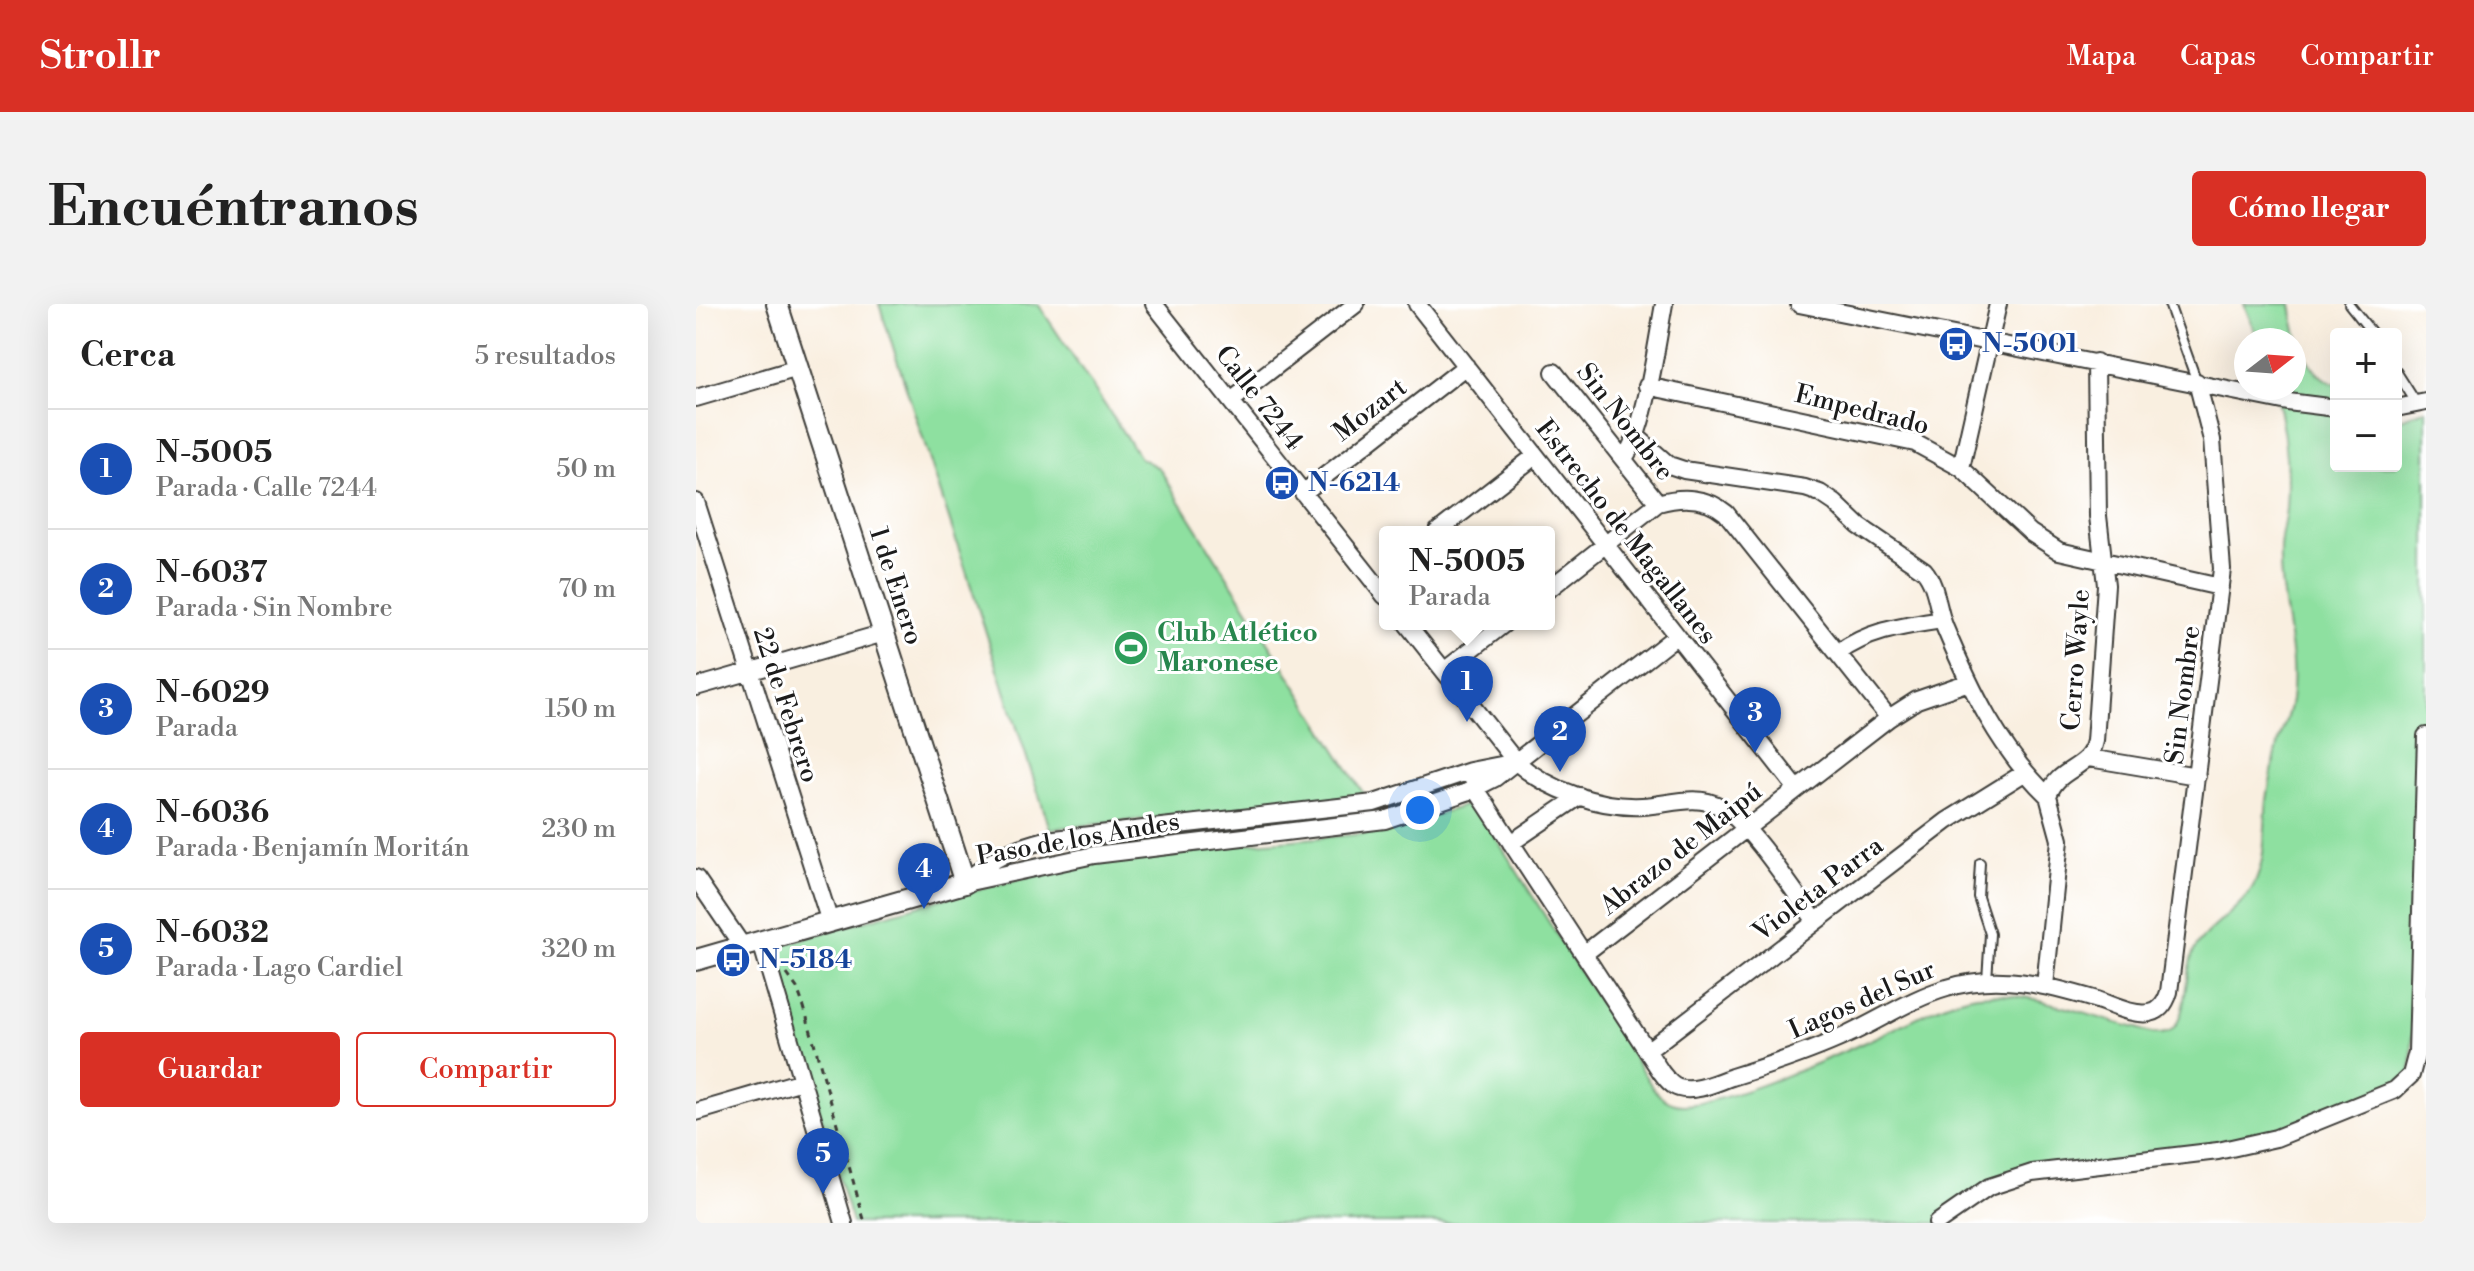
<!DOCTYPE html>
<html lang="es">
<head>
<meta charset="utf-8">
<style>
  body { margin:0; font-family:"Libre Bodoni",serif; background:#f2f2f2; color:#222 }
  .controls { position:absolute; right:24px; top:24px; display:grid; overflow:hidden; border-radius:8px; box-shadow:0 8px 32px #0002 }
  .controls button { width:72px; height:72px; display:grid; place-items:center; padding:0; border:0; border-bottom:2px solid #e0e0e0; background:#fff; color:#222; font:40px sans-serif }
  .compass { position:absolute; left:1538px; top:24px; width:72px; height:72px; border-radius:50%; background:#fff; box-shadow:0 8px 32px #0002; rotate:73deg }
  .you { position:absolute; left:724px; top:506px; width:28px; height:28px; margin:-20px; border:6px solid #fff; border-radius:50%; background:#1a73e8; box-shadow:0 0 0 12px #1a73e833 }
  .badge { display:grid; place-items:center; width:52px; height:52px; border-radius:50%; background:#d93025; color:#fff; font-size:26px; font-weight:700 }
  .pin { position:absolute; translate:-50% -66px; filter:drop-shadow(0 2px 4px #0008) }
  .pin::after { content:''; position:absolute; top:42px; width:28px; height:24px; background:inherit; clip-path:polygon(0 0,100% 0,50% 100%) }
  .popup { position:absolute; left:683px; top:222px; width:176px; height:104px; box-sizing:border-box; display:grid; place-content:center; border-radius:8px; background:#fff; filter:drop-shadow(0 2px 6px #0005); font-size:26px; white-space:nowrap; color:#767676 }
  .popup b { font-size:30px; color:#222 }
  .popup::after { content:''; position:absolute; left:50%; top:100%; margin-left:-16px; border:16px solid transparent; border-top-color:#fff }
  .list { margin:0; padding:0; list-style:none }
  h2 { display:flex; justify-content:space-between; align-items:center; height:104px; margin:0; padding:0 32px; font-size:34px }
  h2 small { font-size:26px; font-weight:400; color:#767676 }
  .list li { display:grid; grid-template-columns:52px 1fr auto; gap:24px; align-items:center; box-sizing:border-box; height:120px; padding:0 32px; border-top:2px solid #e0e0e0 }
  .list b { display:block; font-size:30px; white-space:nowrap }
  .list p { margin:0; font-size:26px; white-space:nowrap; color:#767676 }
  .list em { font-size:26px; font-style:normal; color:#767676 }
  .actions { display:flex; gap:16px; padding:24px 32px }
  .actions a { flex:1; padding:18px 0; border:2px solid #d93025; border-radius:8px; text-align:center; font-size:28px; color:#d93025 }
  .actions .main { background:#d93025; color:#fff }
  .map { position:relative; flex:none; width:1730px; height:919px; overflow:hidden; border-radius:8px }
  header { display:flex; align-items:center; gap:48px; box-sizing:border-box; height:112px; padding:0 40px; background:#d93025; color:#fff }
  header strong { font-size:38px }
  nav { display:flex; gap:44px; margin-inline-start:auto; font-size:28px }
  .intro { display:flex; align-items:center; justify-content:space-between; box-sizing:border-box; height:192px; padding:0 48px }
  h1 { margin:0; font-size:56px }
  .button { padding:20px 36px; border-radius:8px; background:#d93025; color:#fff; font-size:28px; font-weight:700 }
  main { display:flex; gap:48px; padding:0 48px }
  aside { flex:1; background:#fff; border-radius:8px; box-shadow:0 8px 32px #0002 }
  .map>svg:first-child { display:block }
  .green { fill:#8ee0a0; stroke:#557e5e; stroke-width:2 }
  .lines { fill:none; stroke-linecap:round; stroke-linejoin:round }
  .service-casing { stroke:#3d3c39; stroke-width:12 }
  .minor-casing { stroke:#3d3c39; stroke-width:20 }
  .tertiary-casing { stroke:#3d3c39; stroke-width:24 }
  .path { stroke:#3d3c39; stroke-width:3; stroke-dasharray:6 6; stroke-linecap:butt }
  .service { stroke:#fff; stroke-width:8 }
  .minor { stroke:#fff; stroke-width:16 }
  .tertiary { stroke:#fff; stroke-width:20 }
  .labels { text-anchor:middle; dominant-baseline:central; stroke-width:6; stroke-linejoin:round; paint-order:stroke }
  .transit-label { font-size:26px; font-weight:bold; fill:#164399; stroke:#fff; text-anchor:start }
  .street-label { font-size:26px; fill:#1c1c1c; stroke:#fff }
  .leisure-label { font-size:26px; font-weight:bold; fill:#27864d; stroke:#fff; text-anchor:start }
</style>
</head>
<body>
<header>
<strong>Strollr</strong>
<nav><a>Mapa</a><a>Capas</a><a>Compartir</a></nav>
</header>
<div class="intro"><h1>Encuéntranos</h1><a class="button">Cómo llegar</a></div>
<main>
<aside>
<h2>Cerca<small>5 resultados</small></h2>
<ul class="list">
<li><span class="badge" style="background:#1a4fb4">1</span><div><b>N-5005</b><p>Parada · Calle 7244</p></div><em>50 m</em></li>
<li><span class="badge" style="background:#1a4fb4">2</span><div><b>N-6037</b><p>Parada · Sin Nombre</p></div><em>70 m</em></li>
<li><span class="badge" style="background:#1a4fb4">3</span><div><b>N-6029</b><p>Parada</p></div><em>150 m</em></li>
<li><span class="badge" style="background:#1a4fb4">4</span><div><b>N-6036</b><p>Parada · Benjamín Moritán</p></div><em>230 m</em></li>
<li><span class="badge" style="background:#1a4fb4">5</span><div><b>N-6032</b><p>Parada · Lago Cardiel</p></div><em>320 m</em></li>
</ul>
<div class="actions"><a class="main">Guardar</a><a>Compartir</a></div>
</aside>
<div class="map">
<svg width="1730" height="919" viewBox="0 0 1730 919">
  <rect width="100%" height="100%" fill="#fff"/>
  <filter id="ink" filterUnits="userSpaceOnUse"><feTurbulence type="fractalNoise" baseFrequency=".0125" numOctaves="2"/><feDisplacementMap in="SourceGraphic" scale="16" xChannelSelector="R" yChannelSelector="G"/><feConvolveMatrix kernelMatrix="1 2 1 2 8 2 1 2 1" color-interpolation-filters="sRGB"/></filter>
  <filter id="wash" filterUnits="userSpaceOnUse"><feTurbulence type="fractalNoise" baseFrequency=".006" numOctaves="4" result="noise"/><feDisplacementMap in="SourceGraphic" scale="32" xChannelSelector="R" yChannelSelector="G"/><feGaussianBlur stdDeviation="1.8" result="paint"/><feColorMatrix in="noise" values="0 0 0 0 0 0 0 0 0 0 0 0 0 0 0 0 0 1.4 0 .05"/><feComposite in="paint" operator="in"/></filter>
  <g filter="url(#wash)">
    <rect width="100%" height="100%" fill="#f9efe0"/>
    <path class="green" d="M 183,0 L 342,0 L 444,154 L 463,164 L 669,492 L 354,525 Z
      M 1548,0 L 1595,0 C 1599,31 1608,68 1640,81 L 1640,162 L 1700,162 L 1700,117 L 1730,105 L 1730,432 L 1715,771 L 1580,834 L 1336,869 L 1241,919 L 156,919 L 82,664 L 81,648 L 88,640 C 199,608 310,574 424,555 C 503,541 585,538 666,530 L 699,524 L 767,502 L 779,505 L 785,510 L 955,781 C 961,790 968,797 979,800 C 1014,809 1153,746 1191,728 C 1220,715 1249,696 1281,691 C 1335,685 1389,713 1441,724 C 1499,752 1483,678 1498,647 C 1512,620 1548,607 1561,574 C 1570,551 1568,521 1571,496 C 1574,476 1578,457 1583,437 C 1587,424 1593,410 1595,396 C 1602,346 1582,296 1584,246 C 1584,232 1589,218 1590,204 C 1593,163 1589,123 1578,84 L 1598,84 L 1598,36 L 1562,36 Z"/>
  </g>
  <g filter="url(#ink)">
    <g class="lines">
      <g class="service-casing">
        <path id="service" d="M 1473,0 L 1501,78
          M 1653,0 L 1677,30
          M 1700,67 L 1721,100
          M 1284,559 L 1282,593 L 1294,630 L 1291,676"/>
      </g>
      <g class="minor-casing">
        <path id="minor" d="M 458,0 L 689,292
          M 721,0 L 1101,485
          M 1103,0 L 1592,98 L 1640,104
          M 858,68 L 962,199
          M 951,82 L 1219,139 L 1265,164 L 1335,229 L 1363,247 L 1524,283
          M 0,94 L 102,64
          M 535,97 L 660,0
          M 1700,104 L 1730,98
          M 940,132 L 973,161 L 988,166 L 1109,184 L 1124,189 L 1139,199 L 1163,222 L 1228,266 C 1241,281 1241,305 1249,324 C 1275,386 1303,445 1352,492
          M 928,154 C 949,129 961,37 968,0
          M 1265,164 L 1302,0
          M 607,189 L 770,62
          M 0,198 L 134,618
          M 741,228 L 839,152
          M 853,285 L 962,199 C 986,192 1011,193 1030,209 L 1193,414
          M 711,320 L 820,458 C 852,486 904,504 946,502 C 973,501 999,489 1025,503 C 1053,518 1098,588 1119,616
          M 1142,349 C 1173,326 1208,322 1246,316
          M 748,367 L 808,320
          M 0,383 L 188,329
          M 1393,454 L 1501,472
          M 774,467 L 780,485 L 965,768 C 970,774 975,782 983,784 C 1000,789 1021,778 1036,773 C 1075,761 1114,748 1151,731 C 1184,716 1216,694 1251,684 C 1301,668 1351,681 1401,696 C 1416,701 1437,712 1454,709 C 1465,707 1470,698 1473,688 L 1526,265 L 1516,136 L 1501,78
          M 815,539 L 884,492
          M 0,574 L 47,643
          M 270,578 C 293,555 319,544 350,536 L 678,499 L 774,467 L 815,459
          M 269,579 L 398,551 L 689,516 L 771,488 L 799,474 L 980,332
          M 65,638 L 148,919
          M 888,650 L 1193,414 L 1221,396 L 1273,378
          M 1349,682 L 1364,536 L 1352,492 C 1362,462 1393,467 1399,437 L 1410,281 L 1402,212 L 1400,58
          M 951,747 L 1251,517 L 1328,469
          M 0,808 L 106,777
          M 1241,919 L 1293,883 L 1336,869 L 1522,847 L 1580,834 L 1699,786 L 1715,771 L 1721,748 L 1730,432"/>
      </g>
      <g class="tertiary-casing">
        <path id="tertiary" d="M 0,656 L 269,579 L 81,0"/>
      </g>
      <path class="path" d="M 91,670 L 101,684 L 108,703 L 169,919"/>
      <use href="#service" class="service"/>
      <use href="#minor" class="minor"/>
      <use href="#tertiary" class="tertiary"/>
    </g>
  </g>
  <defs>
    <g id="bus-disc" transform="scale(1.8)"><circle r="9.5" fill="#1a4fb4" stroke="#fff"/><path d="M-5-6H5V4H4V6H2V4H-2V6H-4V4H-5ZM-3.5-4V0h7V-4ZM-3.5 1.2v1.5H-2V1.2ZM2 1.2v1.5H3.5V1.2Z" fill="#fff"/></g>
    <g id="stadium-disc" transform="scale(1.8)"><circle r="9.5" fill="#2e9e5b" stroke="#fff"/><path d="M0-5a6.5 5 0 1 0 0 10a6.5 5 0 1 0 0-10ZM-3.5-1.8h7v3.6h-7Z" fill="#fff"/></g>
  </defs>
  <g fill-rule="evenodd">
    <use href="#bus-disc" x="1260" y="40"/>
    <use href="#bus-disc" x="586" y="179"/>
    <use href="#stadium-disc" x="435" y="344"/>
    <use href="#bus-disc" x="37" y="656"/>
  </g>
  <g class="labels">
    <g class="transit-label">
      <text x="1286" y="40">N-5001</text>
      <text x="612" y="179">N-6214</text>
      <text x="63" y="656">N-5184</text>
    </g>
    <g class="street-label">
      <text transform="translate(563 94) rotate(52)">Calle 7244</text>
      <text transform="translate(674 106) rotate(-38)">Mozart</text>
      <text transform="translate(1166 106) rotate(14)">Empedrado</text>
      <text transform="translate(929 118) rotate(52)">Sin Nombre</text>
      <text transform="translate(930 228) rotate(52)">Estrecho de Magallanes</text>
      <text transform="translate(200 282) rotate(72)">1 de Enero</text>
      <text transform="translate(1380 356) rotate(-86)">Cerro Wayle</text>
      <text transform="translate(1487 391) rotate(-83)">Sin Nombre</text>
      <text transform="translate(90 401) rotate(72)">22 de Febrero</text>
      <text transform="translate(382 535) rotate(-10)">Paso de los Andes</text>
      <text transform="translate(985 545) rotate(-38)">Abrazo de Maipú</text>
      <text transform="translate(1122 585) rotate(-37)">Violeta Parra</text>
      <text transform="translate(1166 696) rotate(-24)">Lagos del Sur</text>
    </g>
    <g class="leisure-label">
      <text x="461" y="329">Club Atlético<tspan x="461" dy="30">Maronese</tspan></text>
    </g>
  </g>
</svg>
<div class="controls">
<button>+</button>
<button>−</button>
</div>
<svg class="compass" viewBox="-18 -18 36 36"><path d="M0-13l5 13h-10z" fill="#e53935"/><path d="M0 13l5-13h-10z" fill="#767676"/></svg>
<div class="you"></div>
<div class="pin badge" style="left:771px;top:418px;background:#1a4fb4">1</div>
<div class="popup"><b>N-5005</b>Parada</div>
<div class="pin badge" style="left:864px;top:468px;background:#1a4fb4">2</div>
<div class="pin badge" style="left:1059px;top:449px;background:#1a4fb4">3</div>
<div class="pin badge" style="left:228px;top:605px;background:#1a4fb4">4</div>
<div class="pin badge" style="left:127px;top:890px;background:#1a4fb4">5</div>
</div>
</main>
</body>
</html>
